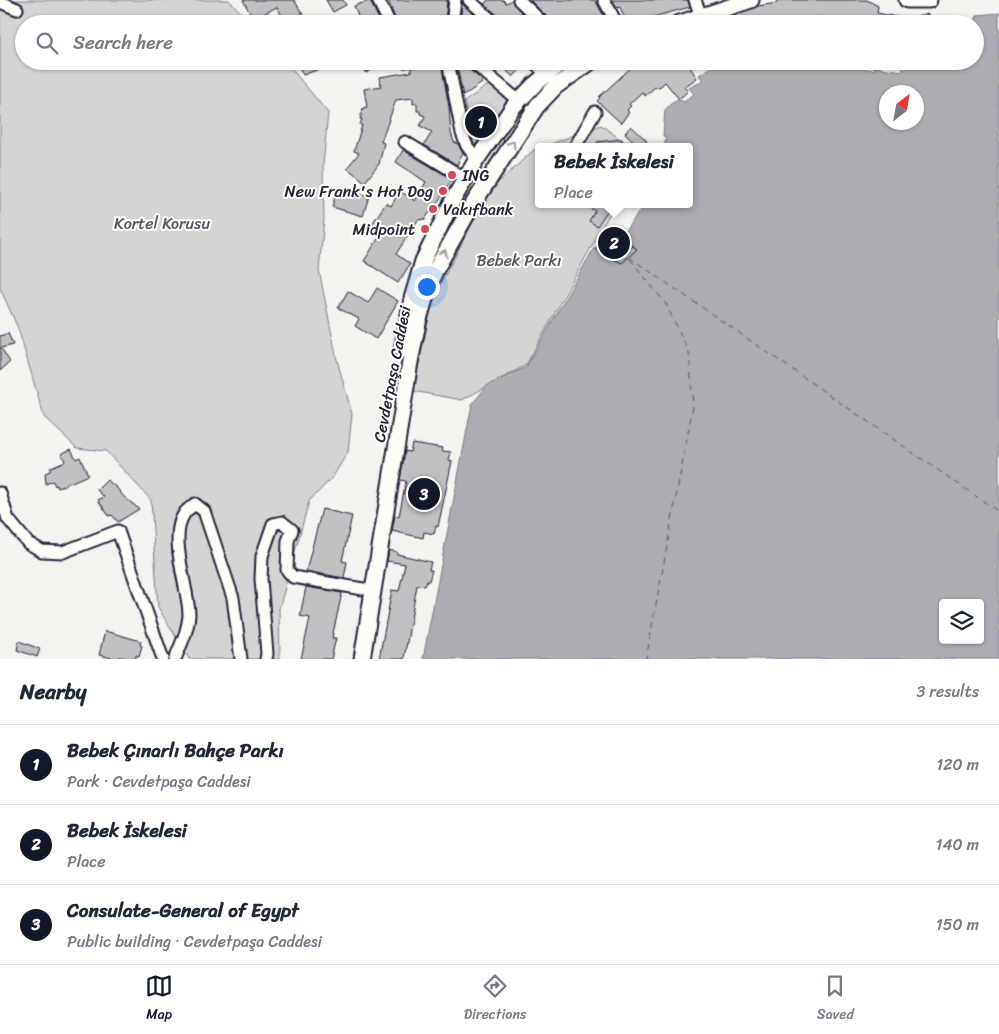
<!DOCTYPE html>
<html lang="en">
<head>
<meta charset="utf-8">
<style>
  body { margin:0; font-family:Sriracha,sans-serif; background:#f6f6f7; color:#1f2937 }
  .controls { position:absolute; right:15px; bottom:15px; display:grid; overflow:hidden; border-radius:5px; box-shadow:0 1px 4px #0004 }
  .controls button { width:45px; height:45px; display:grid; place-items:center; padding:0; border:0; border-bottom:1px solid #e0e1e3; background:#fff; color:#1f2937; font:25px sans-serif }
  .compass { position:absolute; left:879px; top:85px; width:45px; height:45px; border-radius:50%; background:#fff; box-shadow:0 1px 4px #0004; rotate:31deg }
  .you { position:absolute; left:426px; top:286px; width:18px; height:18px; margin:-12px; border:4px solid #fff; border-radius:50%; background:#1a73e8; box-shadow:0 0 0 8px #1a73e833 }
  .badge { display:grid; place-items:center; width:32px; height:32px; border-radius:50%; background:#111827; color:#fff; font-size:16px; font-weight:700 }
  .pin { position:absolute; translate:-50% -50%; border:2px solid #fff; box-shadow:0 1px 5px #0006 }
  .popup { position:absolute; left:535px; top:143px; width:158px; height:65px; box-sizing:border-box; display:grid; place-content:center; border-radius:5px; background:#fff; filter:drop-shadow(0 1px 4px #0005); font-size:16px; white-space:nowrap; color:#747a83 }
  .popup b { font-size:19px; color:#1f2937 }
  .popup::after { content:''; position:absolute; left:50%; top:100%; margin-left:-10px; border:10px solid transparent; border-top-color:#fff }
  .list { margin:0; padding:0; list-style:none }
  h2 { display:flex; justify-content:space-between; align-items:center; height:65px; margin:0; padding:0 20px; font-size:21px }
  h2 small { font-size:16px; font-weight:400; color:#747a83 }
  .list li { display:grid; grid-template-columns:32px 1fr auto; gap:15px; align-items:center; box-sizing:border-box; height:80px; padding:0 20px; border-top:1px solid #e0e1e3 }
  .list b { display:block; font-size:19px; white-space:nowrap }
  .list p { margin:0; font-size:16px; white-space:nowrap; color:#747a83 }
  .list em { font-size:16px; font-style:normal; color:#747a83 }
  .icon { flex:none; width:28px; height:28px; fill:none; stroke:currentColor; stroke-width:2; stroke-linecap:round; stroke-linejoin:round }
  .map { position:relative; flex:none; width:999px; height:659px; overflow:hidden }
  .search { position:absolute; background:#fff; box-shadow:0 1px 4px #0004; left:15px; right:15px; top:15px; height:55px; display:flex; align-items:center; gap:12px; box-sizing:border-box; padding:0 18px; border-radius:28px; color:#747a83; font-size:19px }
  .sheet { height:305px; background:#fff }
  nav { display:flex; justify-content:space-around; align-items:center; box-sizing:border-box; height:70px; border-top:1px solid #e0e1e3; background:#fff; font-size:14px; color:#747a83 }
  nav a { display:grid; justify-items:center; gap:2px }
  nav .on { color:#111827 }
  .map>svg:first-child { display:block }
  .green { fill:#d5d4d5; stroke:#7c7b88 }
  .water { fill:#acacb2; stroke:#757582; fill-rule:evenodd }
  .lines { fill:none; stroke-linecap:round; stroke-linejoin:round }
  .ferry { stroke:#59596b; stroke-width:1; stroke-dasharray:6 5; stroke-linecap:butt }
  .building { fill:#c0bfc2; stroke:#22223b }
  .minor-casing { stroke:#22223b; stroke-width:15 }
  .major-casing { stroke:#22223b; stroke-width:19 }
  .minor { stroke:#fdfcf7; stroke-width:11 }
  .major { stroke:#fdfcf7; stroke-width:15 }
  .oneway { stroke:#9a9aa2 }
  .poi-dot { fill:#d1495b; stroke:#fdfcf7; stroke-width:2 }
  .labels { text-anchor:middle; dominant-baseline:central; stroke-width:4; stroke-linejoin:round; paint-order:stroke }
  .poi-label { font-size:16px; fill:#22223b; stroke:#fdfcf7; text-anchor:start }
  .park-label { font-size:16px; fill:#585769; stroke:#fdfcf7 }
  .street-label { font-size:16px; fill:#22223b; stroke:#fdfcf7 }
</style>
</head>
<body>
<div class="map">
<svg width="999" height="659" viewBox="0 0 999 659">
  <rect width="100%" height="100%" fill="#f4f3ef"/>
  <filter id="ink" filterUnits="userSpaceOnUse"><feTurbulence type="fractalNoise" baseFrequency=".02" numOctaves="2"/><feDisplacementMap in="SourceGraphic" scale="10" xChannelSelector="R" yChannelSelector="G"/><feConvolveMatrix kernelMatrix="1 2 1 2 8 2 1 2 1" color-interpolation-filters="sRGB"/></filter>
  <g filter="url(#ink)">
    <path class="green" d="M 0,0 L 229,0 L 252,24 L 24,24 L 24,61 L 285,61 L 328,113 L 323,165 L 324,219 L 319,270 L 337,360 L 352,414 L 348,452 L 332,478 L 309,501 L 279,609 L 280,659 L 189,659 L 158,607 L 151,500 L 106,451 L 77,448 L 44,417 L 18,328 L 0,288 Z
      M 491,83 L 510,99 L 479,142 L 474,145 L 464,102 Z
      M 601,125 L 631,147 L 543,147 Z
      M 539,148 L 539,204 L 615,204 L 526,365 L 462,400 L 413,391 L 433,298 L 490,190 L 534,150 Z"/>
    <path class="water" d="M 999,13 L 999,659 L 423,659 L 472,404 L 488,385 L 526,367 L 594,248 L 622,263 L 637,249 L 620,238 L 645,204 L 689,204 L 689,147 L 664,147 L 666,137 L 663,136 L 665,110 C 670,104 677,97 684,102 L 694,94 L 689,88 L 703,81 L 699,75 L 710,68 L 711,65 L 719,62 L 719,63 L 726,61 L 857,61 L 856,67 L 874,70 L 874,67 L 902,71 L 904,61 L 975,61 L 975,24 L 961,24 L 976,20 L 977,15 ZM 886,92 L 916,92 L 916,122 L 886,122 ZM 943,603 L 980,603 L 980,640 L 943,640 Z"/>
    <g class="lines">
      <path class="ferry" d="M 629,257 L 999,512
        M 630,259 L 666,304 L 689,352 L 693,406 L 646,659"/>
    </g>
    <path class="building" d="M 243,0 L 294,0 L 309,24 L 287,24 L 277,7 L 253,19 Z
      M 326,0 L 343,0 L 346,5 L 333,12 Z
      M 371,0 L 371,3 L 381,24 L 361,24 L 354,6 Z
      M 388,0 L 447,0 L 445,24 L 397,24 Z
      M 488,0 L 503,0 L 506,3 L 512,0 L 514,5 L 533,24 L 503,24 L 501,18 L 484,4 Z
      M 530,0 L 595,0 L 608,24 L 551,24 L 549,19 Z
      M 613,0 L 688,0 L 690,7 L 627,24 L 620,7 L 617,8 Z
      M 777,0 L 867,0 L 878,6 L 877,13 L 907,19 L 928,14 L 930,24 L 824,24 L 823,17 L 774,24 L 710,24 L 758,6 L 777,3 Z
      M 462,3 L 464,6 L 484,24 L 460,24 Z
      M 296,61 L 339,61 L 339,62 L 303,75 Z
      M 362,61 L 390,61 L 366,73 Z
      M 426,61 L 441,62 L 449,107 L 451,133 L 454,142 L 458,144 L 463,153 L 460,158 L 457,165 L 424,145 L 432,132 L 420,126 L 425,116 L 420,114 L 420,111 L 417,111 L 417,103 L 413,104 L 413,98 L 396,100 L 381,142 L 384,143 L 379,164 L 365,182 L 347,168 L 359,153 L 354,151 L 362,125 L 360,125 L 362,119 L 360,119 L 363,108 L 367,107 L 364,89 L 381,86 L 380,77 L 411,72 L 411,67 L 413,64 Z
      M 456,61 L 464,61 L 466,67 L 482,80 L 482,83 L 463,96 Z
      M 497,61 L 526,61 L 526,63 L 513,77 Z
      M 641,61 L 686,61 L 697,78 L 684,87 L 688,91 L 679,99 L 665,82 L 661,86 L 656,88 L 655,87 L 645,96 L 642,92 L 629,104 L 631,106 L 627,110 L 629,112 L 621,123 L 597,101 L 600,98 L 599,97 L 636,63 L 638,68 L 643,66 Z
      M 631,126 L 646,140 L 647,147 L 640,147 L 625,133 Z
      M 622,139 L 623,146 L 597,147 L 597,142 Z
      M 403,150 L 452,179 L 433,210 L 432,209 L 425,219 L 418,220 L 396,254 L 410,264 L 398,283 L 364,261 L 383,231 L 372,224 L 386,203 L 391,206 L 400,191 L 415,201 L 426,182 L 396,162 Z
      M 338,187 L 369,196 L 363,216 L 332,207 Z
      M 583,204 L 612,204 L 597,226 L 589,221 L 595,211 Z
      M 607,230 L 637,249 L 622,263 L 595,249 Z
      M 377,288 L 398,301 L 376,339 L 355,326 L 359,319 L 338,308 L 348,291 L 368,303 Z
      M 8,333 L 13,345 L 1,348 L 10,362 L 0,371 L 0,336 Z
      M 412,443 L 443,448 L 442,451 L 451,452 L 449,460 L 452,461 L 438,527 L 436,526 L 434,534 L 424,532 L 423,538 L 392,531 L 395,515 L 399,516 L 406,481 L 400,480 L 405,451 L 410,452 Z
      M 71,449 L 76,459 L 80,457 L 88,475 L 58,488 L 57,485 L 55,486 L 53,481 L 46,484 L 45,473 L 50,471 L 51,467 L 65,461 L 61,454 Z
      M 107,480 L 117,488 L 123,496 L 139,509 L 118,522 L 112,515 L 109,516 L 98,500 L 104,497 L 97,490 Z
      M 322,509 L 352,516 L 342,561 L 347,562 L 344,578 L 306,571 Z
      M 389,550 L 397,552 L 397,554 L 431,562 L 429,570 L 432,570 L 429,581 L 427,581 L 425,586 L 417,585 L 404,659 L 379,659 L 392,590 L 399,591 L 405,564 L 387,561 Z
      M 306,587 L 342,593 L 332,638 L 336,638 L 331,659 L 301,659 L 310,618 L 300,616 Z
      M 105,631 L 141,641 L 140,645 L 142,646 L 139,656 L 136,655 L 136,659 L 119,657 L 117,659 L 99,655 Z
      M 19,641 L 40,649 L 37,657 L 17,650 Z"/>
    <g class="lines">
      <g class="minor-casing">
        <path id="minor" d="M 378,0 L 390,24
          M 469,0 L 496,24
          M 519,0 L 544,24
          M 604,0 L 617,24
          M 695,0 L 701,16
          M 0,2 L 17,9
          M 452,24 L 455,0
          M 404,61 L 406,61
          M 448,61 L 462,133 L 467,146 L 477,159
          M 471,61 L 519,101
          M 533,61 L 546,74
          M 405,142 L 466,179
          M 575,147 L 595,112
          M 0,493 L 8,519 L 28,543 L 42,551 L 63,552 L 118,531 L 163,659
          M 175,659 C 181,644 188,631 189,615 C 189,589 168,538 184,514 C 186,510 192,507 195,504 L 204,511 L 233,598 L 241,659
          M 266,659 L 267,654 L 261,579 L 262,556 L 273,524 L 282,522 L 292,530 L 288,541 L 287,570 L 293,577 L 363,589"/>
      </g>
      <g class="major-casing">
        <path id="major" d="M 907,0 L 929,0
          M 677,24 L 751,0
          M 402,350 L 412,299 L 423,261 L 454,198 L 477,159 L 513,107 L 534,85 L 563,61
          M 362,659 L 410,362 L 418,323 L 429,285 L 436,269 L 471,207 L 537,106 L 556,86 L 592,61"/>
      </g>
      <use href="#minor" class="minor"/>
      <use href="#major" class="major"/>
    </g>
    <defs><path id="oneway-chevron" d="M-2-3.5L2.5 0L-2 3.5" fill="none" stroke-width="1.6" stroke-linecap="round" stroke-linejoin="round" transform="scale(1.25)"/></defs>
    <g class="oneway">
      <use href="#oneway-chevron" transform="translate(512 144) rotate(-57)"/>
      <use href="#oneway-chevron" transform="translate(444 253) rotate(-62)"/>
    </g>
  </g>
  <g class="poi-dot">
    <circle cx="452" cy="175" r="5"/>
    <circle cx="443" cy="191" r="5"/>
    <circle cx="433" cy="209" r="5"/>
    <circle cx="425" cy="229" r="5"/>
  </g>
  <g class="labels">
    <g class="poi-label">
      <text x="462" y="175">ING</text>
      <text x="433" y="191" text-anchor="end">New Frank's Hot Dog</text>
      <text x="443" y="209">Vakıfbank</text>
      <text x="415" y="229" text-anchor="end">Midpoint</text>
    </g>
    <g class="park-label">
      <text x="162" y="223">Kortel Korusu</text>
      <text x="519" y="260">Bebek Parkı</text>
    </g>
    <g class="street-label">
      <text transform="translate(392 374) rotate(-79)">Cevdetpaşa Caddesi</text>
    </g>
  </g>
</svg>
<div class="controls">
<button><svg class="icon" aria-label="layers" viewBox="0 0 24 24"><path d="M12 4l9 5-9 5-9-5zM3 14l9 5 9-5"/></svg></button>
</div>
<svg class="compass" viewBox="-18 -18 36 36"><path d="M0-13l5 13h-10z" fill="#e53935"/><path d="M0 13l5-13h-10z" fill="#747a83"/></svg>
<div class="you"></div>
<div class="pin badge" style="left:481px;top:122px">1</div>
<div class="pin badge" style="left:614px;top:243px">2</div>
<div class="popup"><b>Bebek İskelesi</b>Place</div>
<div class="pin badge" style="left:424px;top:494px">3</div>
<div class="search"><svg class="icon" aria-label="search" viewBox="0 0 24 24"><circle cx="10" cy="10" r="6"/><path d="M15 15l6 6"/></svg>Search here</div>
</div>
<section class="sheet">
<h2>Nearby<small>3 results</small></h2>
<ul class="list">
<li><span class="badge">1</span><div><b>Bebek Çınarlı Bahçe Parkı</b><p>Park · Cevdetpaşa Caddesi</p></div><em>120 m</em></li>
<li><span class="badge">2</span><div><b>Bebek İskelesi</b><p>Place</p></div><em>140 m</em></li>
<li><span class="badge">3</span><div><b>Consulate-General of Egypt</b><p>Public building · Cevdetpaşa Caddesi</p></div><em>150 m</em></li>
</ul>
</section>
<nav>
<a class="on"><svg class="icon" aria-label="map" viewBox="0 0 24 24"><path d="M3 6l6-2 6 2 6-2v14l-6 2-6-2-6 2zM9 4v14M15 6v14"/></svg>Map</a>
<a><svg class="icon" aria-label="directions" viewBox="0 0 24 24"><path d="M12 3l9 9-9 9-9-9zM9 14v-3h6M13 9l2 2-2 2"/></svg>Directions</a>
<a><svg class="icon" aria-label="saved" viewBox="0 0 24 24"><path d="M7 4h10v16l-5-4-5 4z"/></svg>Saved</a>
</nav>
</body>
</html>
